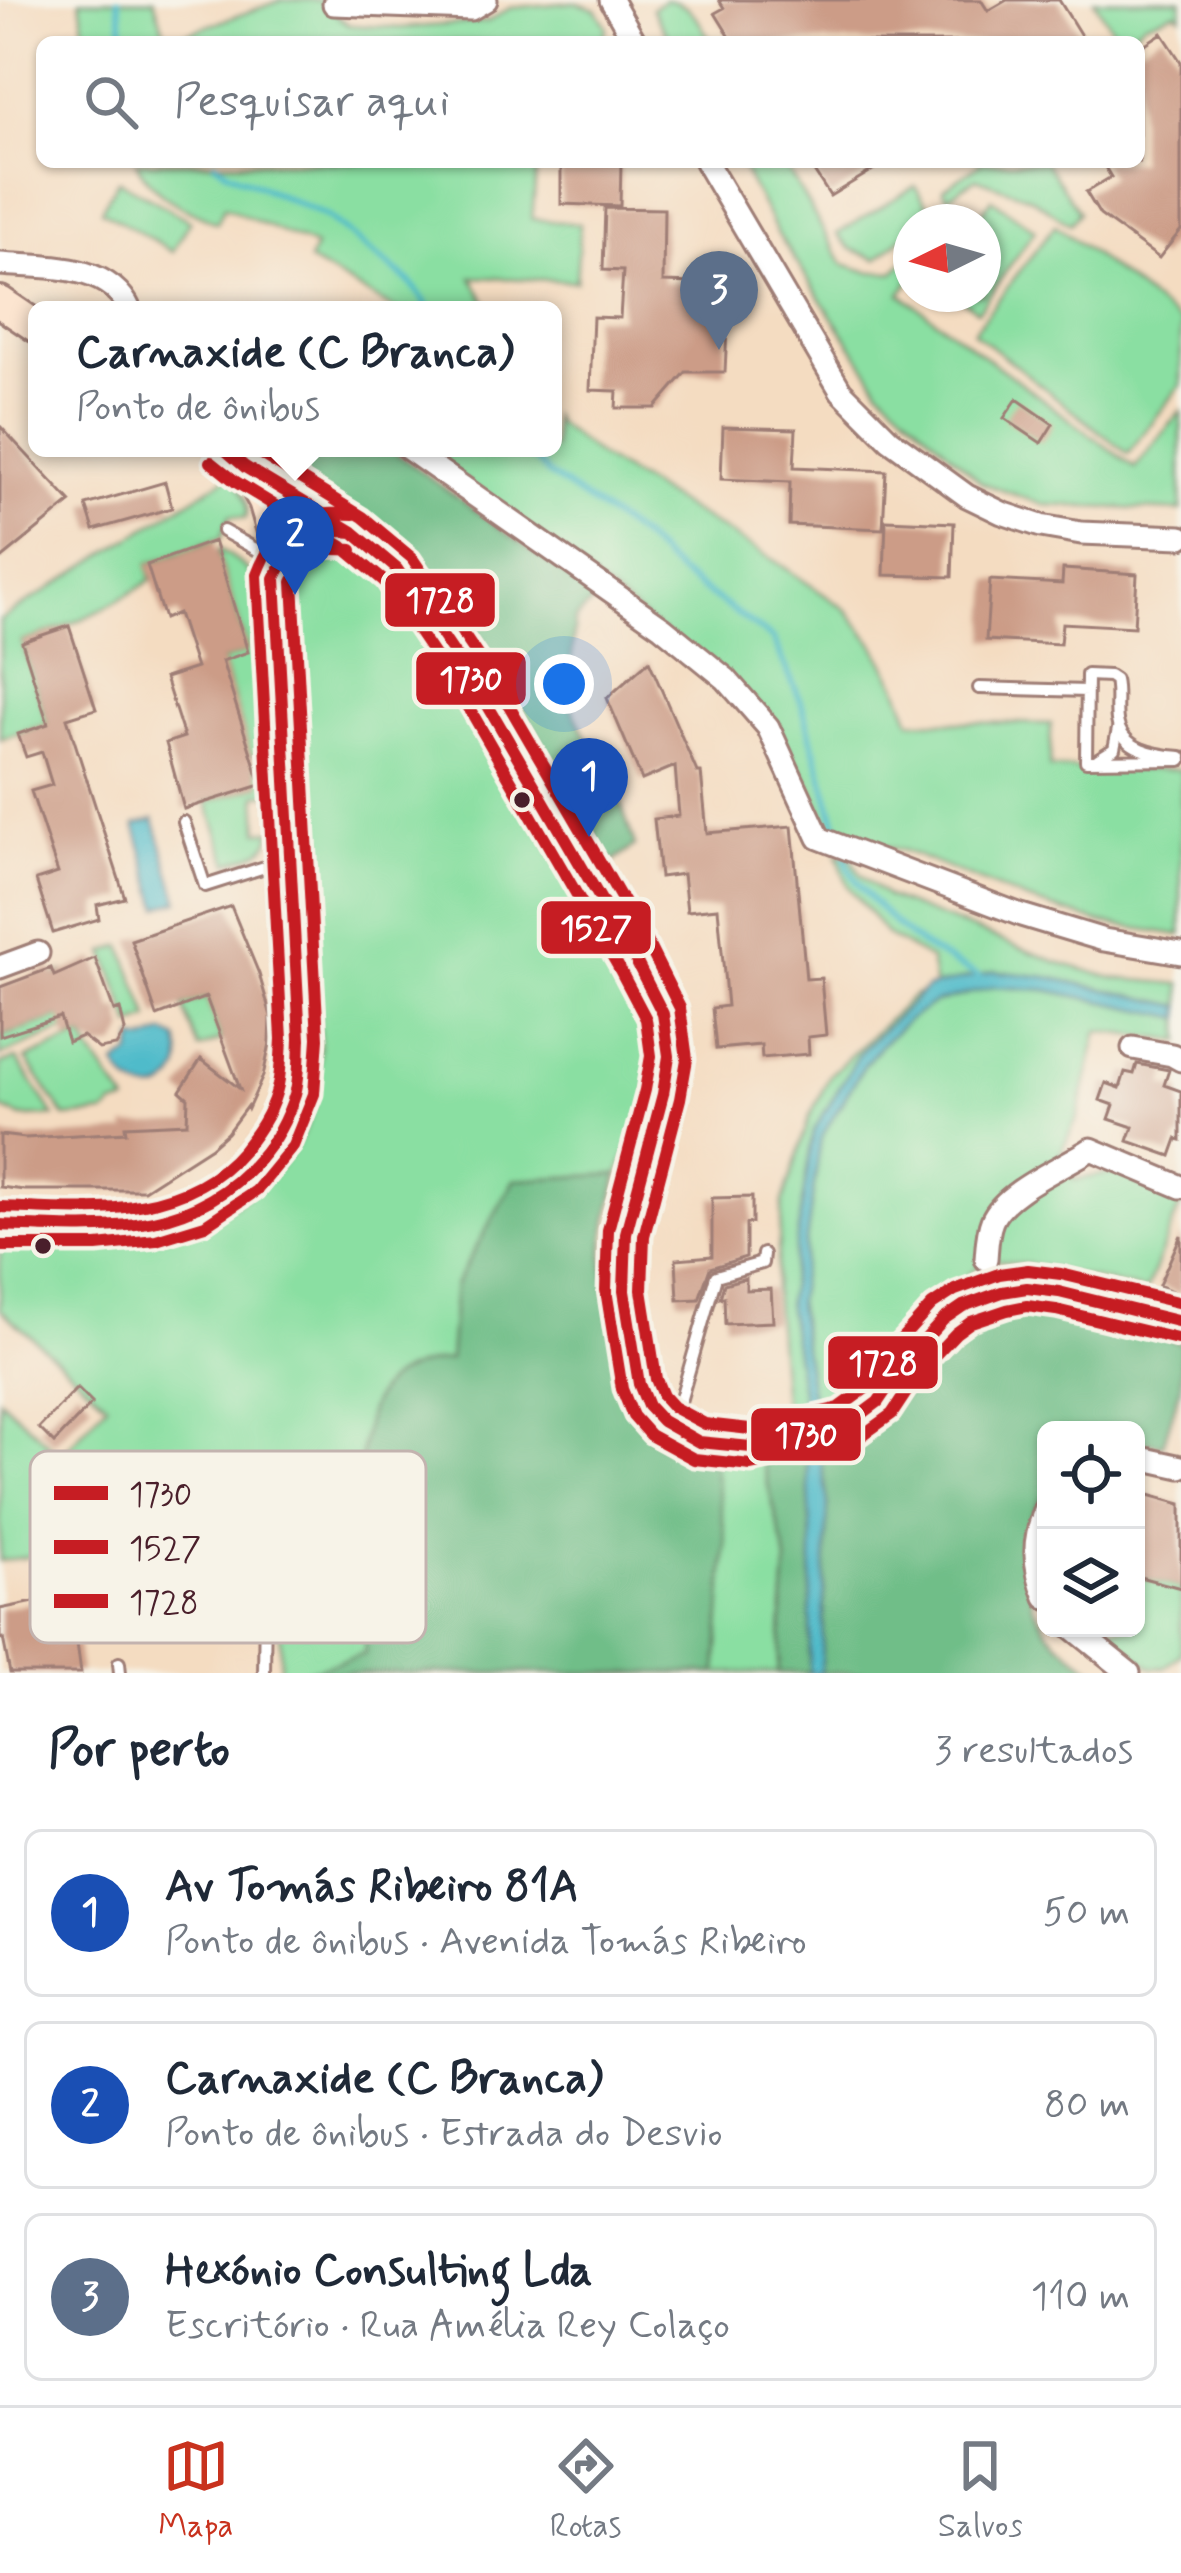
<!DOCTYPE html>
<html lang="pt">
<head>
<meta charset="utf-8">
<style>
  body { margin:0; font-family:Mynerve,sans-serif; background:#f6f6f7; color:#1f2937 }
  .controls { position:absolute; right:36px; bottom:36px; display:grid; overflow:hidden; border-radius:18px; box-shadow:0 3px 9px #0004 }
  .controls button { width:108px; height:108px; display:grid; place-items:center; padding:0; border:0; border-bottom:3px solid #e0e1e3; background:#fff; color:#1f2937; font:60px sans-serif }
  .compass { position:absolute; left:893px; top:204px; width:108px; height:108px; border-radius:50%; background:#fff; box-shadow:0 3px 9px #0004; rotate:265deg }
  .you { position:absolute; left:564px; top:684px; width:42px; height:42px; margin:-30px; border:9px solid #fff; border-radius:50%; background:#1a73e8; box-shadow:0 0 0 18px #1a73e833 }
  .badge { display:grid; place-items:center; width:78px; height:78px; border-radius:50%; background:#c8321e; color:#fff; font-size:39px; font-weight:700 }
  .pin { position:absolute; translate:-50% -99px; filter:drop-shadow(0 3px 6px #0008) }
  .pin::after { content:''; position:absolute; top:63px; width:42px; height:36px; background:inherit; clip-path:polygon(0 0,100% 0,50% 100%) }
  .popup { position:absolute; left:28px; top:301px; width:534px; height:156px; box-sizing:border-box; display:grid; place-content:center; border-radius:18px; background:#fff; filter:drop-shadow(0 3px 9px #0005); font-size:39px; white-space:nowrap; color:#747a83 }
  .popup b { font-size:45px; color:#1f2937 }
  .popup::after { content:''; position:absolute; left:50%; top:100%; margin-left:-24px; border:24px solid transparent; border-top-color:#fff }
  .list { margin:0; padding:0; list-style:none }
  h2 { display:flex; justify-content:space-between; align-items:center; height:156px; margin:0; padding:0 48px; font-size:51px }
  h2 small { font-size:39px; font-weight:400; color:#747a83 }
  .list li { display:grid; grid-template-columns:78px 1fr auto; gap:36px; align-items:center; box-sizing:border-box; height:168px; margin:0 24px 24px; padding:0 24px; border:3px solid #e0e1e3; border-radius:18px }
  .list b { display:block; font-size:45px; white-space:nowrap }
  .list p { margin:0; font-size:39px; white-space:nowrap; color:#747a83 }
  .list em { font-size:39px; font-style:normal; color:#747a83 }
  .icon { flex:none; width:66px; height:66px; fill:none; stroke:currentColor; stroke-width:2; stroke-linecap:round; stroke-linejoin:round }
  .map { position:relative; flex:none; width:1181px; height:1673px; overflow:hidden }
  .search { position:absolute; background:#fff; box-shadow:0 3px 9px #0004; left:36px; right:36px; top:36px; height:132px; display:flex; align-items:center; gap:30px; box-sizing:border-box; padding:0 42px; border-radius:18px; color:#747a83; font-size:45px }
  .sheet { height:732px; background:#fff }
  nav { display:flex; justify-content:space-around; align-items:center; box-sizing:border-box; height:168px; border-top:3px solid #e0e1e3; background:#fff; font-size:33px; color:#747a83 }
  nav a { display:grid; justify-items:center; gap:6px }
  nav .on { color:#c8321e }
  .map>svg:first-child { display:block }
  .green { fill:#8adfa2; stroke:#6a7f66; stroke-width:3 }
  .forest { fill:#6fbe88; stroke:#5c6e5a; stroke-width:3 }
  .water { fill:#4fbbca; stroke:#4c6d7a; stroke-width:3 }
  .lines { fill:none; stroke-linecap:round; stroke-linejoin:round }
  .stream { stroke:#4fbbca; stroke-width:6 }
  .building { fill:#cc9c87 }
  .lane-casing { stroke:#9f7e76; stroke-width:16 }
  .street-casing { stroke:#9f7e76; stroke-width:27 }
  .secondary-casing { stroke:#9f7e76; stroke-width:36 }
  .lane { stroke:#fff; stroke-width:10 }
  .street { stroke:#fff; stroke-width:21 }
  .secondary { stroke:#fce5d0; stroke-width:30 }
  .bus-1-casing { stroke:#f7f3e8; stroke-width:21 }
  .bus-2-casing { stroke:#f7f3e8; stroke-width:21 }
  .bus-3-casing { stroke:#f7f3e8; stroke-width:21 }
  .bus-1 { stroke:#c61d23; stroke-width:12 }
  .bus-2 { stroke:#c61d23; stroke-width:12 }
  .bus-3 { stroke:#c61d23; stroke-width:12 }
  .bus-dot { fill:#4a1f2b; stroke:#f7f3e8; stroke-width:4.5 }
  .key { fill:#f7f3e8; stroke:#c3b3af; stroke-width:3 }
  .key-label { font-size:33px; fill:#4a1f2b }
  .line-badge { stroke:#f7f3e8; stroke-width:4.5 }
  .badge-label { font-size:33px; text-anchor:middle; font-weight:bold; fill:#fff }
</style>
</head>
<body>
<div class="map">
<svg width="1181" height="1673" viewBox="0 0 1181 1673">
  <rect width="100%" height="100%" fill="#f7f3e8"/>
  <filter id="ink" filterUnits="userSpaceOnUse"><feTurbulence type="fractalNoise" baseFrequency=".00833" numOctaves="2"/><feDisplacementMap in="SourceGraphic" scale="24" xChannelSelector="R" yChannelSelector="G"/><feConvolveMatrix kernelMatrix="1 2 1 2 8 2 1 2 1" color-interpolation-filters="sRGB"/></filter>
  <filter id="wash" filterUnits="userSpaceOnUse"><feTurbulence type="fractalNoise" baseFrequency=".004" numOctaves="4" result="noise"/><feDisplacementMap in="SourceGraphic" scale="48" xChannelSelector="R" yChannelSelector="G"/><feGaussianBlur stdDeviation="2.7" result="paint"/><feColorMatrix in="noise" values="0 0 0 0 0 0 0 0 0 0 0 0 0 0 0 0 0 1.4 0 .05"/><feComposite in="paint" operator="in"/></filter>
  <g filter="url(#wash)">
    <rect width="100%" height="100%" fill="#f4dcc1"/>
    <path class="green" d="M 80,0 L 154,0 L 167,40 L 283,0 L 324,0 L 327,8 L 349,25 L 400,28 L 487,22 L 510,8 L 575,2 L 596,9 L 607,27 L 602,42 L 86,42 Z
      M 665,0 C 693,4 698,19 711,42 L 671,42 L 652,8 Z
      M 1094,0 L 1181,0 L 1181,16 L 1175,12 L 1146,22 L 1120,41 Z
      M 136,162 L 537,162 L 532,219 L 580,224 L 576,281 L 472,277 L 490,310 L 396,310 L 309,261 L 315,247 L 224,207 L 217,223 C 182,207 154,198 136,162 Z
      M 739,162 L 783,162 L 843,264 L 869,272 L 894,272 L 911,254 L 911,279 L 901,294 L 1135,468 L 1181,411 L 1181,511 L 1044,505 L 982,483 L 880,388 L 779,236 Z
      M 979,162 L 1045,162 L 1079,212 L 1070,224 L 1032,198 L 976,178 L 948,197 L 943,189 L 980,164 Z
      M 118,180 L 190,221 L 173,252 L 101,210 Z
      M 915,186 L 932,212 L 920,222 L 911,222 L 911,230 L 877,259 L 851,249 L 837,234 Z
      M 992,199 L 1035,230 L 978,311 L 954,294 L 983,294 L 983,222 L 976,222 Z
      M 1055,225 L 1181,323 L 1181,385 L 1128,454 L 973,332 Z
      M 553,417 L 557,424 L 600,457 L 775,561 L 847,610 L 874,644 L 897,685 L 911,721 L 1051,724 L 1050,768 L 1181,770 L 1181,935 L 1101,923 L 1026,900 L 905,851 L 831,834 L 812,788 L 766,711 L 422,448 L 553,448 Z
      M 232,474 C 239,487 252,503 246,518 L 230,516 L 221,538 L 148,564 L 151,580 C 110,608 69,627 22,642 L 48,724 L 0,739 L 0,620 Z
      M 313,545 L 349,546 L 388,581 L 424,635 L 634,987 C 645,1024 652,1056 648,1095 C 644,1125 624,1152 617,1181 C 612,1201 606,1223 604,1244 C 603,1271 608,1299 611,1326 C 619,1378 629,1442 689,1459 C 711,1466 738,1459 761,1457 L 787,1559 L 778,1673 L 280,1673 L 281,1518 L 0,1561 L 0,1399 L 61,1456 L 107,1403 L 0,1309 L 0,1245 C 45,1239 93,1245 139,1240 C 210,1232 295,1176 314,1105 C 318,1087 318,1067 320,1049 L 295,587 C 297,569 299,558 313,545 Z
      M 220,549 C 230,556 243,563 250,573 C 269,599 266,716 268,753 L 251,756 L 222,661 L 248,651 L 219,558 Z
      M 268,761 L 270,793 L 257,795 L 259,831 L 271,831 C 271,853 247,856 229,863 L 207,802 L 260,785 L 254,763 Z
      M 837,855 L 850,856 L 861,875 L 887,897 L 1057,962 L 1113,978 L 1181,984 L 1181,1041 L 1098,1031 L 1078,1117 L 1061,1152 L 1074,1180 L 1117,1172 L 1181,1203 L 1146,1291 L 1039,1266 L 986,1259 L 921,1319 L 886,1378 L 860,1406 L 785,1427 L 774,1289 L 783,1202 L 809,1118 L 830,1075 L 913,996 L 935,987 L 930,960 L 887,935 L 848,886 Z
      M 122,946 L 150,1019 L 132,1026 L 105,952 Z
      M 63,972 L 82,1023 L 0,1056 L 0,1037 L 66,1015 L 54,977 Z
      M 206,997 L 222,1040 L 199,1049 L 183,1006 Z
      M 83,1036 L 90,1051 L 127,1103 L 112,1106 L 111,1110 L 104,1114 L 65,1117 L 26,1059 Z
      M 17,1059 L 54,1116 L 22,1117 L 0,1108 L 0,1064 Z
      M 1136,1576 L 1181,1588 L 1181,1654 L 1166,1667 L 1152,1668 L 1101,1628 L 1136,1628 Z"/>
    <path class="forest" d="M 261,448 L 389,448 L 597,598 L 575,620 L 568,701 L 620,801 L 635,846 L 612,863 L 462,606 L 417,555 Z
      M 618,1174 C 614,1195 608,1217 605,1238 C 601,1265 607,1294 611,1321 C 620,1388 631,1458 714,1462 L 726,1542 L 717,1673 L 301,1673 L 365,1654 C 363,1596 345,1429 382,1388 C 400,1368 424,1363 449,1360 L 455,1285 L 514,1180 Z
      M 1031,1306 L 1106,1318 L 1181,1343 L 1181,1386 L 1163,1445 L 1136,1441 L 1136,1430 L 1046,1430 L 1046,1492 L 1031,1517 L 1024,1559 L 1033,1605 L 1046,1628 L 1058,1642 L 1098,1673 L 778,1673 L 787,1560 L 761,1457 L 867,1430 L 911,1388 L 932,1353 L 983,1315 Z"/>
    <path class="water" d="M 154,819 L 179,901 L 159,907 L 135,825 Z
      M 995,971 L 1048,977 L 1181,1006 L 1181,1018 L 1046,990 L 993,987 L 934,1003 L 908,1020 L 882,1044 L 865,1064 L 821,1138 L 797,1302 L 828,1504 L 821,1669 L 820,1673 L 809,1673 L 812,1548 L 805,1416 L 787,1302 L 813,1132 L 861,1051 L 927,988 Z
      M 165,1033 L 178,1039 C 180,1050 183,1060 179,1070 C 165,1103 128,1093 116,1065 L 131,1054 L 135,1039 L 145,1041 Z"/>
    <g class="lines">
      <path class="stream" d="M 118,0 L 125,42
        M 215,162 L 228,172 L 326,216 L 411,283 L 431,310
        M 525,448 L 548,474 L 638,535 L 679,573 L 773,639 L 801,701 L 840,838
        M 845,857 C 853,888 901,932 928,949 C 944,959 962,967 979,976"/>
    </g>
    <g id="blocks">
      <path class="building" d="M 719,0 L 981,0 L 988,11 L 1007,0 L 1059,0 L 1085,42 L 733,42 L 715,13 L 724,8 Z
        M 1162,33 L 1181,62 L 1181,230 L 1159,258 L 1100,215 L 1086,192 L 1111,177 L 1102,162 L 1139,162 L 1139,48 Z
        M 561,162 L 621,162 L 620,206 L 561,204 Z
        M 808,162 L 886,162 L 830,196 Z
        M 605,208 L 664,209 L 663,282 L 729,284 L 725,372 L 686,372 L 655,408 L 616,408 L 617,391 L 590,390 L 593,317 L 620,318 L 623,271 L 603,270 Z
        M 1017,399 L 1053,424 L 1041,443 L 1004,418 Z
        M 0,426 L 71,502 L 0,560 Z
        M 723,427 L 796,429 L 794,467 L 886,471 L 883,529 L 789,525 L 790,482 L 721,479 Z
        M 165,482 L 172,508 L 94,530 L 86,505 Z
        M 886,520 L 954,523 L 952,577 L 884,575 Z
        M 214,541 L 248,652 L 222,661 L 261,785 L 184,809 L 166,743 L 184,737 L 165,678 L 196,668 L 178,613 L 164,619 L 147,565 Z
        M 1063,569 L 1137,574 L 1134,627 L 1062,623 L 1060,644 L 986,640 L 990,580 L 1062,584 Z
        M 69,626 L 96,709 L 67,718 L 125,898 L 97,905 L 99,919 L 53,933 L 36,880 L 58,873 L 31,791 L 52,785 L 42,752 L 26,757 L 18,734 L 48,724 L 22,642 Z
        M 649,661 L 697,772 L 701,772 L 707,833 L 792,826 L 806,979 L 821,978 L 826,1035 L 808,1037 L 809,1054 L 762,1058 L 761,1045 L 716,1049 L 712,1008 L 727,1006 L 718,908 L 687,911 L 683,874 L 660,877 L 654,819 L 679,816 L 675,766 L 642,780 L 607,698 Z
        M 231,906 L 259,974 L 271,1016 L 270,1043 L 263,1076 L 248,1109 L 247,1106 L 227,1133 L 211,1147 L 144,1190 L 24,1190 L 0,1187 L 0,1135 L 25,1138 L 126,1132 L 125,1126 L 187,1123 L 188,1098 L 180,1091 L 201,1059 L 240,1089 L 206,997 L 157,1016 L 131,940 Z
        M 95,958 L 114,1011 L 120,1009 L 125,1031 L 116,1046 L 99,1049 L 82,1036 L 68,1042 L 60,1017 L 0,1036 L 0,987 L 51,968 L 54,976 Z
        M 1137,1064 L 1169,1070 L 1164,1085 L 1181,1091 L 1181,1140 L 1177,1139 L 1171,1156 L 1128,1141 L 1133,1127 L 1109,1119 L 1114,1105 L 1100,1100 L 1106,1083 L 1120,1088 L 1125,1072 L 1134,1074 Z
        M 752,1197 L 752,1223 L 746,1224 L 746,1257 L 710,1268 L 699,1299 L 678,1300 L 676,1259 L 712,1256 L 712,1198 Z
        M 1181,1235 L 1181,1295 L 1159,1285 Z
        M 746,1278 L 746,1290 L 771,1289 L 773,1322 L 725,1324 L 724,1297 L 720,1298 L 724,1284 Z
        M 77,1388 L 92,1403 L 54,1443 L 39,1428 Z
        M 1145,1494 L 1181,1504 L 1181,1588 L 1136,1576 L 1136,1532 Z
        M 203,1534 L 212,1593 L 73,1613 L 81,1673 L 10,1673 L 3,1638 L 0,1639 L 0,1609 L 88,1591 L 83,1553 Z"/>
    </g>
  </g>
  <g filter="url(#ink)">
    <use href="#blocks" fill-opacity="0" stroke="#9f7e76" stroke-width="3"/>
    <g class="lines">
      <g class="lane-casing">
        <path id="lane" d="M 223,531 L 272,558
          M 979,688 L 1087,691
          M 1181,757 C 1156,755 1121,750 1117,720 C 1115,707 1118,693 1115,680 L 1109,676 L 1087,675 L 1086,761 L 1181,760
          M 1098,759 L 1114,749 L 1118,729
          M 184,822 L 205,886 L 287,860
          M 673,1426 L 716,1276 L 762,1263 L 763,1254
          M 119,1663 L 120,1673
          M 264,1673 L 266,1540"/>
      </g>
      <g class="street-casing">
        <path id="street" d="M 611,0 L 635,42
          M 334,4 L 471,9 L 486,0
          M 706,162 L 841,391 L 890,440 L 967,496 L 1002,513 L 1041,526 L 1081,533 L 1181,537
          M 0,264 C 45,268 108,262 130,310
          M 407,448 L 662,627 L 726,679 L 768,727 L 819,838 L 1021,915 L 1104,940 L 1181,953
          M 0,967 L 38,953
          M 1133,1048 L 1172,1055 L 1181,1060
          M 986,1259 C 987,1247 987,1233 992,1221 C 1004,1191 1064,1167 1091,1149 L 1181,1187
          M 1136,1457 L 1181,1467
          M 1046,1509 C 1032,1539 1033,1566 1046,1597
          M 1073,1628 L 1129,1673"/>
      </g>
      <g class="secondary-casing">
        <path id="secondary" d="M 0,302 L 37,327
          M 223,448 L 245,467 L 353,532 L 397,569 L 433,619 L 480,692 L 633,955 L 663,1014 L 669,1056 L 663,1094 L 626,1233 L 624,1291 L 639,1384 L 648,1406 L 662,1421 L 699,1442 L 751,1447 L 847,1425 L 878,1402 L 907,1359 L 944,1319 L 963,1306 L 1002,1292 L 1027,1288 L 1059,1292 L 1181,1322
          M 275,578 C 295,534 303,527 352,532
          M 0,1228 L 95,1228 L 153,1222 L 195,1210 L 243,1178 L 277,1138 L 296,1091 L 300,1039 L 275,538 L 264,501 L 248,472"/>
      </g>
      <use href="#lane" class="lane"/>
      <use href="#street" class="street"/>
      <use href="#secondary" class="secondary"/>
      <g class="bus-1-casing">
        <path id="bus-1" d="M 223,448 L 245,467 L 353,532 L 397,569 L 480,692 L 633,955 L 663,1014 L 669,1056 L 663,1094 L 626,1233 L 624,1291 L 639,1384 L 648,1406 L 662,1421 L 699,1442 L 751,1447 L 847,1425 L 878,1402 L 907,1359 L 944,1319 L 963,1306 L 1002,1292 L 1027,1288 L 1059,1292 L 1181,1322
          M 0,1225 C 96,1228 190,1240 259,1159 C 276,1140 287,1119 295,1094 C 300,1077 299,1057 300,1039 L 275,578 C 295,536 306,528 353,532"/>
      </g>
      <g class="bus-2-casing">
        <path id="bus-2" d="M 211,462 L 236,482 L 343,547 L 384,581 L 465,701 L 617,964 L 646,1019 L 651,1056 L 645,1090 L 608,1230 L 606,1290 L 622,1389 L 633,1416 L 650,1435 L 694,1459 L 751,1465 L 853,1442 L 892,1414 L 921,1370 L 956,1333 L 971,1322 L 1007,1310 L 1027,1306 L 1056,1310 L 1177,1339
          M 0,1246 L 97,1246 L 156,1240 L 205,1225 L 256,1191 L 293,1146 L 314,1094 L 318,1038 L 293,582 C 309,549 317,547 352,550"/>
      </g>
      <g class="bus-3-casing">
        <path id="bus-3" d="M 251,448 L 363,517 L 412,558 L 496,683 L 649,946 L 680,1008 L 687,1059 L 680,1099 L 644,1236 L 642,1290 L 656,1379 L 663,1396 L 673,1407 L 705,1424 L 750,1429 L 839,1408 L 865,1389 L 893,1348 L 932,1305 L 955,1290 L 999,1274 L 1028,1270 L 1061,1274 L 1181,1303
          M 1,1207 C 85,1210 183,1221 243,1150 C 259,1131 273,1110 278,1085 C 281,1070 281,1054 282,1039 L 257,575 C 277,523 300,510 354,514"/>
      </g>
      <use href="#bus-1" class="bus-1"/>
      <use href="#bus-2" class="bus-2"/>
      <use href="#bus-3" class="bus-3"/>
    </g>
  </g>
  <g class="bus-dot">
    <circle cx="522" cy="800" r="10"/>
    <circle cx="43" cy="1246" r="10"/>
  </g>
  <rect x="30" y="1451" width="396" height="192" rx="18" class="key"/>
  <rect x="54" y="1486" width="54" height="14" fill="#c61d23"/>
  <rect x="54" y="1540" width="54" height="14" fill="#c61d23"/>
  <rect x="54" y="1594" width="54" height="14" fill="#c61d23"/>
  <g class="key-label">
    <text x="129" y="1505">1730</text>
    <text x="129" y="1559">1527</text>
    <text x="129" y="1613">1728</text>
  </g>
  <g class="line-badge">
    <rect x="383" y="571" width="114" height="58" rx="12" fill="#c61d23"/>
    <rect x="414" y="650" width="114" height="57" rx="12" fill="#c61d23"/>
    <rect x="539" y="899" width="114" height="57" rx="12" fill="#c61d23"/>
    <rect x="826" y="1334" width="114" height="57" rx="12" fill="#c61d23"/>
    <rect x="749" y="1406" width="114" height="57" rx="12" fill="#c61d23"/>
  </g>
  <g class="badge-label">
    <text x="440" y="611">1728</text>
    <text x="471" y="690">1730</text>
    <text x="596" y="939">1527</text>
    <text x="883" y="1374">1728</text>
    <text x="806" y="1446">1730</text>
  </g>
</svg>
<div class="controls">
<button><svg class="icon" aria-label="locate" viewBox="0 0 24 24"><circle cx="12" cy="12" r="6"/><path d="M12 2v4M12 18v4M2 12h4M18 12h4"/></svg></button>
<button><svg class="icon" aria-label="layers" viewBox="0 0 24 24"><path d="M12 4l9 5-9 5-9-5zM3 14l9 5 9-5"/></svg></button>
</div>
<svg class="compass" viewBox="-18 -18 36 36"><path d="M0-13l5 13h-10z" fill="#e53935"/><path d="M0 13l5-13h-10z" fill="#747a83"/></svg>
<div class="you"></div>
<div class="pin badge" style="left:589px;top:837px;background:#1a4fb4">1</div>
<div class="pin badge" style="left:295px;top:595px;background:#1a4fb4">2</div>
<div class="popup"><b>Carnaxide (C Branca)</b>Ponto de ônibus</div>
<div class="pin badge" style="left:719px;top:350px;background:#5c6f8a">3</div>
<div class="search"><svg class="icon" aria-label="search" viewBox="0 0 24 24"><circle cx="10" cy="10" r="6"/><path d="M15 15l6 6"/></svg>Pesquisar aqui</div>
</div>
<section class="sheet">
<h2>Por perto<small>3 resultados</small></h2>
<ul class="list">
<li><span class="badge" style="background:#1a4fb4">1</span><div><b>Av Tomás Ribeiro 81A</b><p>Ponto de ônibus · Avenida Tomás Ribeiro</p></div><em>50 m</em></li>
<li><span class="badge" style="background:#1a4fb4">2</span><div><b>Carnaxide (C Branca)</b><p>Ponto de ônibus · Estrada do Desvio</p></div><em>80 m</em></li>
<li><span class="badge" style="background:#5c6f8a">3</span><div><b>Hexónio Consulting Lda</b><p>Escritório · Rua Amélia Rey Colaço</p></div><em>110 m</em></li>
</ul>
</section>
<nav>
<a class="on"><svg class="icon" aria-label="map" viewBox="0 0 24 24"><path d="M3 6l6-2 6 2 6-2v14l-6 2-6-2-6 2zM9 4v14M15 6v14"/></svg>Mapa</a>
<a><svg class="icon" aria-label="directions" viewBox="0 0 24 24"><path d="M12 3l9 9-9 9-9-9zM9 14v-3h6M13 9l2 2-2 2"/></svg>Rotas</a>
<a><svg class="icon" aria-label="saved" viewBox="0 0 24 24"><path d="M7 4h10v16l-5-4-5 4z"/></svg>Salvos</a>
</nav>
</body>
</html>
